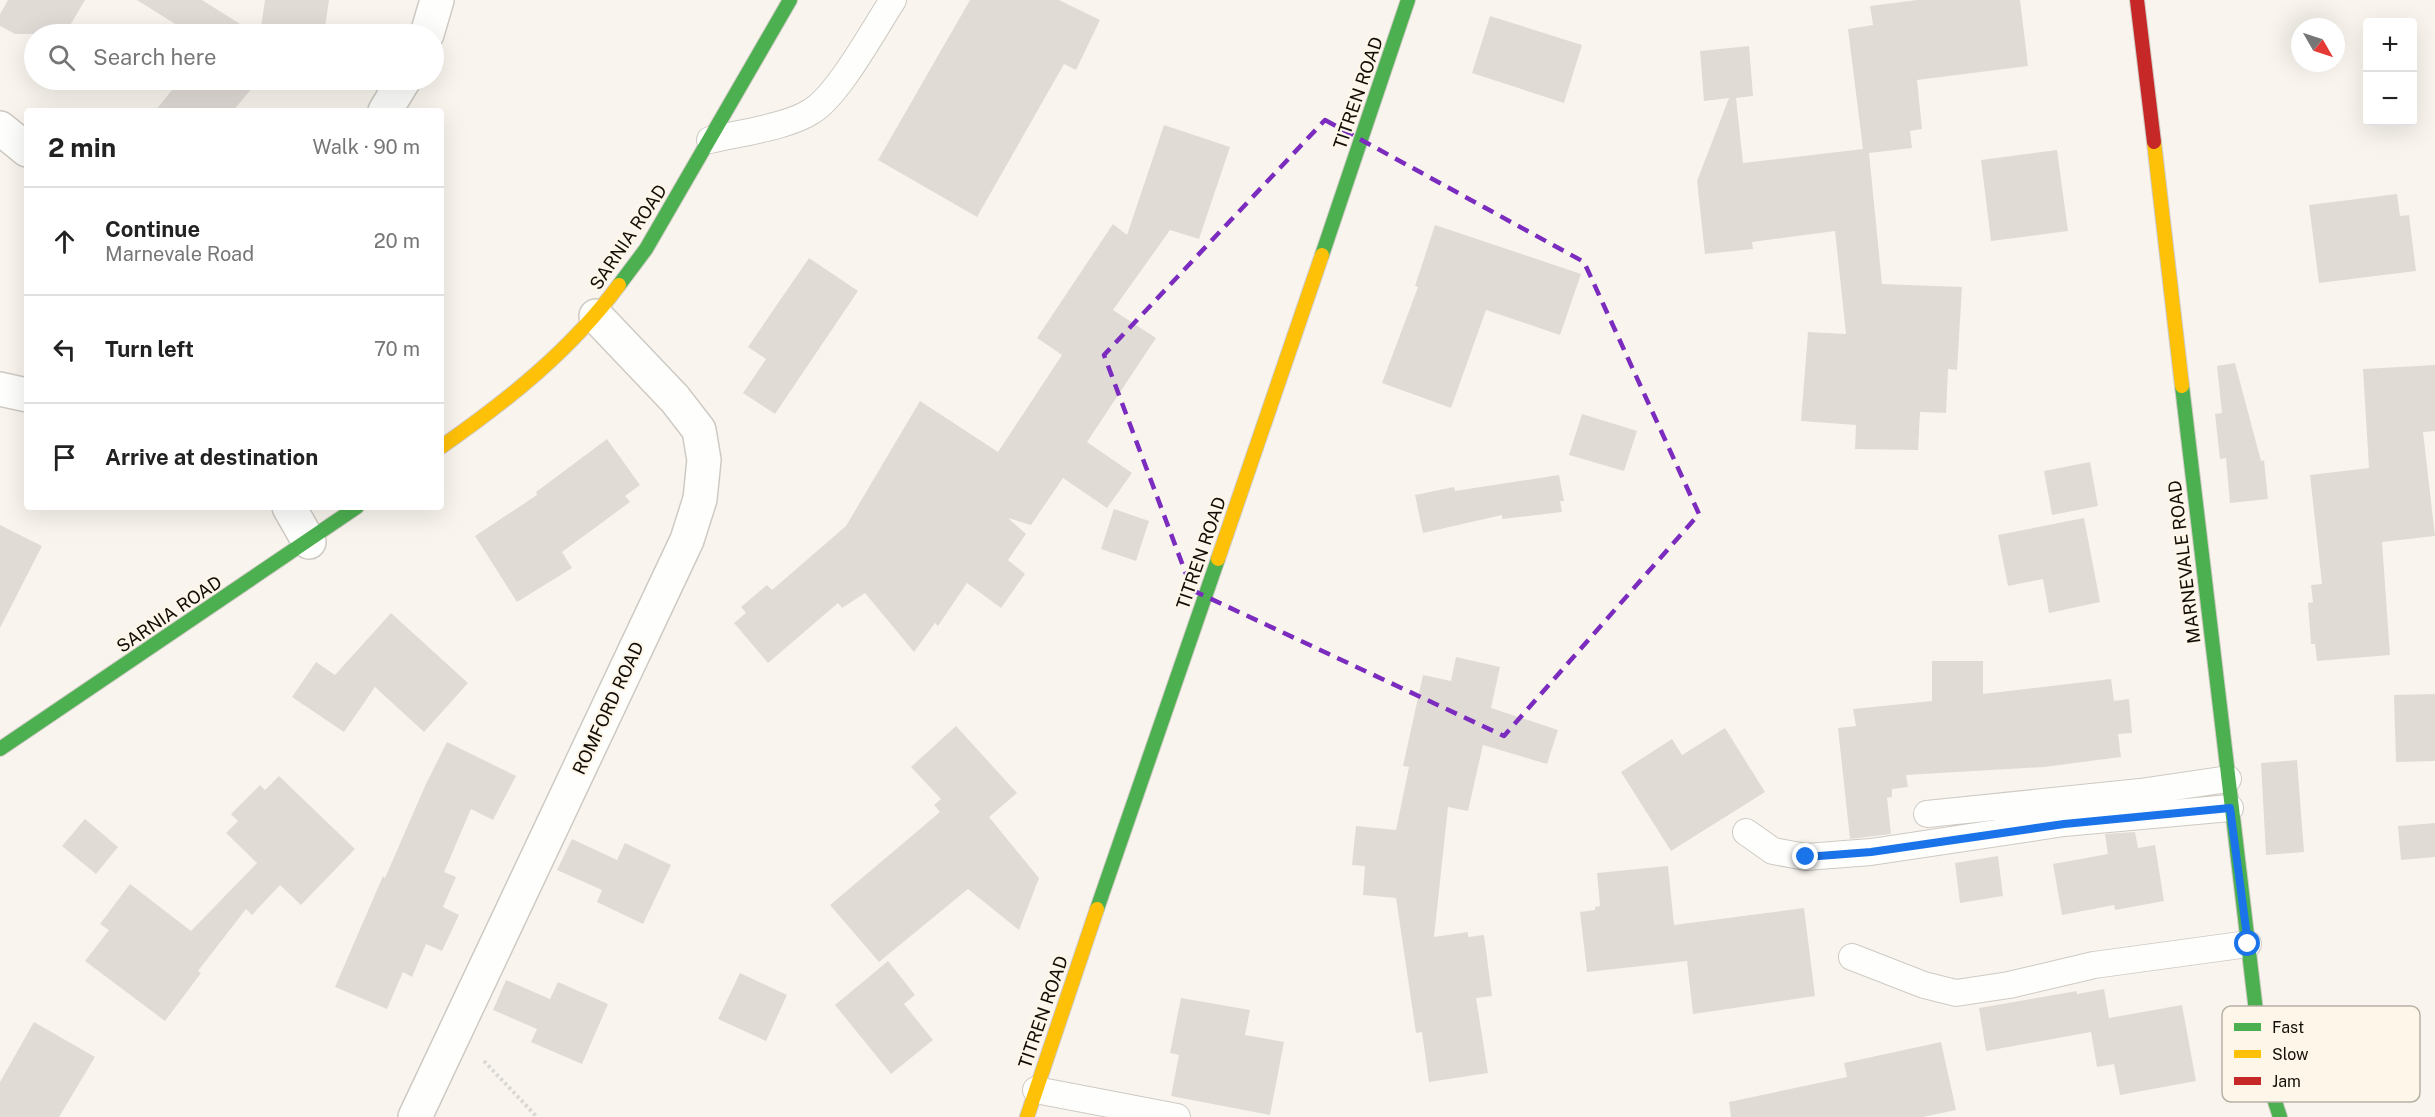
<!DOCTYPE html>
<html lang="en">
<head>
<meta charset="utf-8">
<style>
  body { margin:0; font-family:"Public Sans",sans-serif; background:#f2f2f2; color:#222 }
  .controls { position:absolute; right:18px; top:18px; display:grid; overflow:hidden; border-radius:6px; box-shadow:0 6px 24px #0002 }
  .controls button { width:54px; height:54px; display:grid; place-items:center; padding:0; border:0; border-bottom:2px solid #e0e0e0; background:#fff; color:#222; font:30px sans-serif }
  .compass { position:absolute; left:2291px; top:18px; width:54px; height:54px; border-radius:50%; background:#fff; box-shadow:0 6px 24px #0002; rotate:129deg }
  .stop { position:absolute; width:18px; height:18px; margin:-14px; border:4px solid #1a73e8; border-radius:50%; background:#fff }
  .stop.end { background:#1a73e8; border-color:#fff; box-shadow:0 2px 6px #0008 }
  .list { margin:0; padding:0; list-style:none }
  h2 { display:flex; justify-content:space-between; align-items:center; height:78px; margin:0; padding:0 24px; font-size:26px }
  h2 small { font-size:20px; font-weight:400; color:#767676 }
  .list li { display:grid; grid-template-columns:39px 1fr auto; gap:18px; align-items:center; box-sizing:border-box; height:108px; padding:0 24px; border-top:2px solid #e0e0e0 }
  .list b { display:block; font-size:22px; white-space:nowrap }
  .list p { margin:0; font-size:20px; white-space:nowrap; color:#767676 }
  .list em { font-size:20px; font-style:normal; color:#767676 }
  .icon { flex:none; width:33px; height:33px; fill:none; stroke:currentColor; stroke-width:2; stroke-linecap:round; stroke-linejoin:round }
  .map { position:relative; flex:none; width:2435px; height:1117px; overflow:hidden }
  .search { position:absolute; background:#fff; box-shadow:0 6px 24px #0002; left:24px; top:24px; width:420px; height:66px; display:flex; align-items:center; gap:15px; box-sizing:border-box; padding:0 21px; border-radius:33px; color:#767676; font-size:22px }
  .panel { position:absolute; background:#fff; box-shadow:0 6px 24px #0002; left:24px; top:108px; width:420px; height:402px; border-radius:6px }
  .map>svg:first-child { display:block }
  .building { fill:#e1dbd6 }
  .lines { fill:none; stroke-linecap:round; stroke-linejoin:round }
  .lane-casing { stroke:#cecac3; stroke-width:28 }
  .street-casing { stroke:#cecac3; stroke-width:36 }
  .fast-casing { stroke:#cecac3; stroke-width:16 }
  .slow-casing { stroke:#cecac3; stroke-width:16 }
  .jam-casing { stroke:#cecac3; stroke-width:16 }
  .path { stroke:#dad8d5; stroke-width:4; stroke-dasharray:3 3; stroke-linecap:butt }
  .lane { stroke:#fefefc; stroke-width:26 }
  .street { stroke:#fefefc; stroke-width:33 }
  .fast { stroke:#4caf50; stroke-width:14 }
  .slow { stroke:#ffc107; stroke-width:14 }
  .jam { stroke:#c62828; stroke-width:14 }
  .route { stroke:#1a73e8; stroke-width:8 }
  .marked { fill:none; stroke:#7b2cbf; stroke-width:4.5; stroke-dasharray:12 8; stroke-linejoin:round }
  .labels { text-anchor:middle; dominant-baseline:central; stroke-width:4.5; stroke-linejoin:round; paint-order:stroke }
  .street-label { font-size:18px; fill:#120e07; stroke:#fef6e9 }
  .key { fill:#fef6e9; stroke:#b7b0a5; stroke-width:1.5 }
  .key-label { font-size:16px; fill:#120e07 }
</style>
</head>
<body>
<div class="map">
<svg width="2435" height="1117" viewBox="0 0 2435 1117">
  <rect width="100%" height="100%" fill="#f9f5ee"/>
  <path class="building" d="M 8,0 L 85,0 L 65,34 L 15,34 L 0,26 L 0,14 Z
    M 137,0 L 202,0 L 256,34 L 191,34 Z
    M 265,0 L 329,0 L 324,34 L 260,34 Z
    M 970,0 L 1059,0 L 1100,20 L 1076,70 L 1064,64 L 977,217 L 878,160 Z
    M 1917,0 L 2020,0 L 2028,66 L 1917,80 L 1922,129 L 1910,131 L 1912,148 L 1869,153 L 1882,284 L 1962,287 L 1957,370 L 1948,369 L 1946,413 L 1920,412 L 1918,450 L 1855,449 L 1856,425 L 1801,421 L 1808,332 L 1846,334 L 1835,231 L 1752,242 L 1753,249 L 1705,254 L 1697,181 L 1729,98 L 1704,101 L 1700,51 L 1749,46 L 1753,96 L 1736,98 L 1743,163 L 1863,149 L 1848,29 L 1873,25 L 1870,6 Z
    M 1490,16 L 1582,45 L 1564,103 L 1472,73 Z
    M 180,80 L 241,80 L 252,88 L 233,111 L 155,111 Z
    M 1164,125 L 1230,147 L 1199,239 L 1170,230 L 1113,310 L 1156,338 L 1087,442 L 1132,473 L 1107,508 L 1063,478 L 1031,525 L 1008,518 L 1026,534 L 1008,560 L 1025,574 L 1001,608 L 967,583 L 938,626 L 935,623 L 914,652 L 865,593 L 842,608 L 838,603 L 768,663 L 734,623 L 746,613 L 741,607 L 767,585 L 772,590 L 846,526 L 920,401 L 998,452 L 1062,355 L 1037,338 L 1113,224 L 1127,235 Z
    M 2057,150 L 2068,231 L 1991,241 L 1981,160 Z
    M 2397,194 L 2400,216 L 2409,215 L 2416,271 L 2319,283 L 2309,205 Z
    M 1435,225 L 1581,274 L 1560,335 L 1486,310 L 1451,408 L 1382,383 L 1418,287 L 1415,286 Z
    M 809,258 L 858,291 L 775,414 L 743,393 L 766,359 L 748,347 Z
    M 2235,363 L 2261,461 L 2264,460 L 2268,499 L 2230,503 L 2226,458 L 2220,459 L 2215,414 L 2222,413 L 2217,366 Z
    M 2435,365 L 2435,431 L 2423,432 L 2435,536 L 2382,542 L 2390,655 L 2317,661 L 2315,644 L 2311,644 L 2308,603 L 2313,602 L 2311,585 L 2322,584 L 2310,475 L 2369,468 L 2363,369 Z
    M 1582,414 L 1637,431 L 1624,471 L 1569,455 Z
    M 607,439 L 640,485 L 625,496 L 630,502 L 562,552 L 572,568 L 517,602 L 475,536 L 537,495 L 536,492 Z
    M 2090,462 L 2098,506 L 2052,515 L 2044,471 Z
    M 1559,475 L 1564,501 L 1560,501 L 1562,512 L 1502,519 L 1502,515 L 1423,533 L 1415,495 L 1454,487 L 1455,491 Z
    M 1114,509 L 1149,521 L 1136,561 L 1101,549 Z
    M 2084,518 L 2100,602 L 2049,613 L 2043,579 L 2008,586 L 1998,535 Z
    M 0,525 L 42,546 L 0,628 Z
    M 391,613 L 468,683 L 424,732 L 375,687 L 344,732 L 292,697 L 316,662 L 335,675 Z
    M 1456,657 L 1500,667 L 1491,708 L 1558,730 L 1547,764 L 1483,745 L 1468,811 L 1448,807 L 1434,937 L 1468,932 L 1468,937 L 1484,935 L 1492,996 L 1476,998 L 1488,1073 L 1429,1082 L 1422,1032 L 1416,1033 L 1396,898 L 1363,895 L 1365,866 L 1352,865 L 1356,826 L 1396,830 L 1409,767 L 1403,766 L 1423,675 L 1451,681 Z
    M 1932,661 L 1983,661 L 1983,694 L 2111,679 L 2114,701 L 2129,699 L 2132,733 L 2118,734 L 2121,757 L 2044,767 L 1906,775 L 1908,787 L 1892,789 L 1892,797 L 1887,798 L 1891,834 L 1850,839 L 1838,728 L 1856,726 L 1853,709 L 1932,701 Z
    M 2435,694 L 2435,761 L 2396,762 L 2394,695 Z
    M 956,726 L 1017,793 L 989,817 L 1039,878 L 1019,930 L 968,889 L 879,962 L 830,905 L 940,812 L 934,805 L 941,799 L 911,767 Z
    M 1725,728 L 1765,792 L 1671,851 L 1621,772 L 1672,739 L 1682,755 Z
    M 447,742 L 516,776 L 493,820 L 471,809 L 444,872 L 456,877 L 443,907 L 459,915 L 442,951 L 426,944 L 412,977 L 403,972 L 387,1009 L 335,987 L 383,876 L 385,878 L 425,786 Z
    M 2297,760 L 2304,852 L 2266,855 L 2261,763 Z
    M 279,776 L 355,849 L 301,905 L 280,885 L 252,915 L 246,909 L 198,971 L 201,973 L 165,1021 L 85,961 L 109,930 L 100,924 L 130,884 L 191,931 L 257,863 L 226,833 L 238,821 L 231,814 L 260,785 L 265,790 Z
    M 85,819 L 118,847 L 96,874 L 62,846 Z
    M 2435,823 L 2435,857 L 2401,860 L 2398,826 Z
    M 2135,832 L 2138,848 L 2155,845 L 2164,901 L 2115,910 L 2114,905 L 2062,915 L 2053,864 L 2108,854 L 2105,834 Z
    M 572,839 L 617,860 L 625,843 L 671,865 L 643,924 L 597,902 L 602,890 L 557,870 Z
    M 1998,856 L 2003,896 L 1960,903 L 1955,863 Z
    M 1668,866 L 1674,925 L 1804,908 L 1815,996 L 1693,1014 L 1687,961 L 1587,972 L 1580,912 L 1595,910 L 1595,907 L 1600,906 L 1597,873 Z
    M 888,961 L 915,995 L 904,1004 L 933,1040 L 891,1074 L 835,1005 Z
    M 740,973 L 787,995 L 766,1041 L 718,1019 Z
    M 506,980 L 550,999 L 558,982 L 608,1004 L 582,1064 L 531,1042 L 537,1029 L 493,1010 Z
    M 2104,989 L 2109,1018 L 2182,1005 L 2196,1081 L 2120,1095 L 2114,1064 L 2097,1067 L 2091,1032 L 1986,1051 L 1979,1008 L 2077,991 L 2077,994 Z
    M 1181,998 L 1250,1010 L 1245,1035 L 1284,1042 L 1270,1115 L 1171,1096 L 1179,1055 L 1170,1053 Z
    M 34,1022 L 95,1057 L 59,1117 L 0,1117 L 0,1082 Z
    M 1941,1042 L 1956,1110 L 1923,1117 L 1731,1117 L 1729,1102 L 1847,1077 L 1844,1063 Z"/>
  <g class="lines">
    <g class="lane-casing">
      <path id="lane" d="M 710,140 C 739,133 788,127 812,111 C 839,94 874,29 893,0
        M 1927,814 L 2140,792 L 2228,779
        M 1746,832 L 1773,851 L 1806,857 L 1871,852 L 2064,823 L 2230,808
        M 1852,957 L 1924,985 L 1956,993 L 2009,985 L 2094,965 L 2248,944
        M 1036,1090 L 1177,1117"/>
    </g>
    <g class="street-casing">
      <path id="street" d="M 427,34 L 437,0
        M 385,111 L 404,80
        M 0,128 L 27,150
        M 0,389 L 27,395
        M 289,507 L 309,542
        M 415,1117 L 687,540 L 700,499 L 704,460 L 699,430 L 675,399 L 596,316"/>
    </g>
    <g class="fast-casing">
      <path id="fast" d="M 1322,255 L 1408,0
        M 619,285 L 646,249 L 790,0
        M 2182,386 L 2262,1062 L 2280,1117
        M 0,749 L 357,507
        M 1097,909 L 1218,559"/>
    </g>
    <g class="slow-casing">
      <path id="slow" d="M 2154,142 L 2182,386
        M 441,447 C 507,401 571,350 619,285
        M 1218,559 L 1322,255
        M 1027,1117 L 1097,909"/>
    </g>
    <g class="jam-casing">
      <path id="jam" d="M 2137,0 L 2154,142"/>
    </g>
    <path class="path" d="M 484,1061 L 537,1117"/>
    <use href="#lane" class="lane"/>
    <use href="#street" class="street"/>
    <use href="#fast" class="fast"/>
    <use href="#slow" class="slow"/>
    <use href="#jam" class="jam"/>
  </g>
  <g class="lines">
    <path class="route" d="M 1806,857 L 1871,852 L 2064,824 L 2230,808 L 2248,944"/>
  </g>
  <path class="marked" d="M 1325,120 L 1584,262 L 1699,514 L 1504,736 L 1192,590 L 1104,355 Z"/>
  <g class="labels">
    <g class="street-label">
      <text transform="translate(1358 93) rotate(-71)">TITREN ROAD</text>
      <text transform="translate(628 237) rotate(-56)">SARNIA ROAD</text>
      <text transform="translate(1201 553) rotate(-71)">TITREN ROAD</text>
      <text transform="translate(2184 562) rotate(-97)">MARNEVALE ROAD</text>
      <text transform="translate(169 614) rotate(-34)">SARNIA ROAD</text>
      <text transform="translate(608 708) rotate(-65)">ROMFORD ROAD</text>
      <text transform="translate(1043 1012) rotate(-71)">TITREN ROAD</text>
    </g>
  </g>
  <rect x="2222" y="1006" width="198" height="96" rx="9" class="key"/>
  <rect x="2234" y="1023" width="27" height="8" fill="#4caf50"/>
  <rect x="2234" y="1050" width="27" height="8" fill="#ffc107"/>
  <rect x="2234" y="1077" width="27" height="8" fill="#c62828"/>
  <g class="key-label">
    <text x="2272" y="1033">Fast</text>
    <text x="2272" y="1060">Slow</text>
    <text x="2272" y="1087">Jam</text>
  </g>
</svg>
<div class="controls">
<button>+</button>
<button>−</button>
</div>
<svg class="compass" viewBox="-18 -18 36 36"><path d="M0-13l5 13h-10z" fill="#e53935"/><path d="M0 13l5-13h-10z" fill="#767676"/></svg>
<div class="stop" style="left:2248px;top:944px"></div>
<div class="stop end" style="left:1806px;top:857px"></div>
<div class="search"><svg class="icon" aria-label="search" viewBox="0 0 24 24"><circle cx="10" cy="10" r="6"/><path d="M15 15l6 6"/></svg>Search here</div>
<section class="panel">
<h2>2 min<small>Walk · 90 m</small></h2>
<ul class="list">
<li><svg class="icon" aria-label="ahead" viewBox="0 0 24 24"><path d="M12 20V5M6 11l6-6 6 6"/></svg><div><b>Continue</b><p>Marnevale Road</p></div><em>20 m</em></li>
<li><svg class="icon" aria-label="left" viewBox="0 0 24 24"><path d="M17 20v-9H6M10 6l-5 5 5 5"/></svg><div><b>Turn left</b></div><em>70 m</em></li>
<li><svg class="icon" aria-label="arrive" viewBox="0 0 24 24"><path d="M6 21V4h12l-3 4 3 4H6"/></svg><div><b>Arrive at destination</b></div></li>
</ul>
</section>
</div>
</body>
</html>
